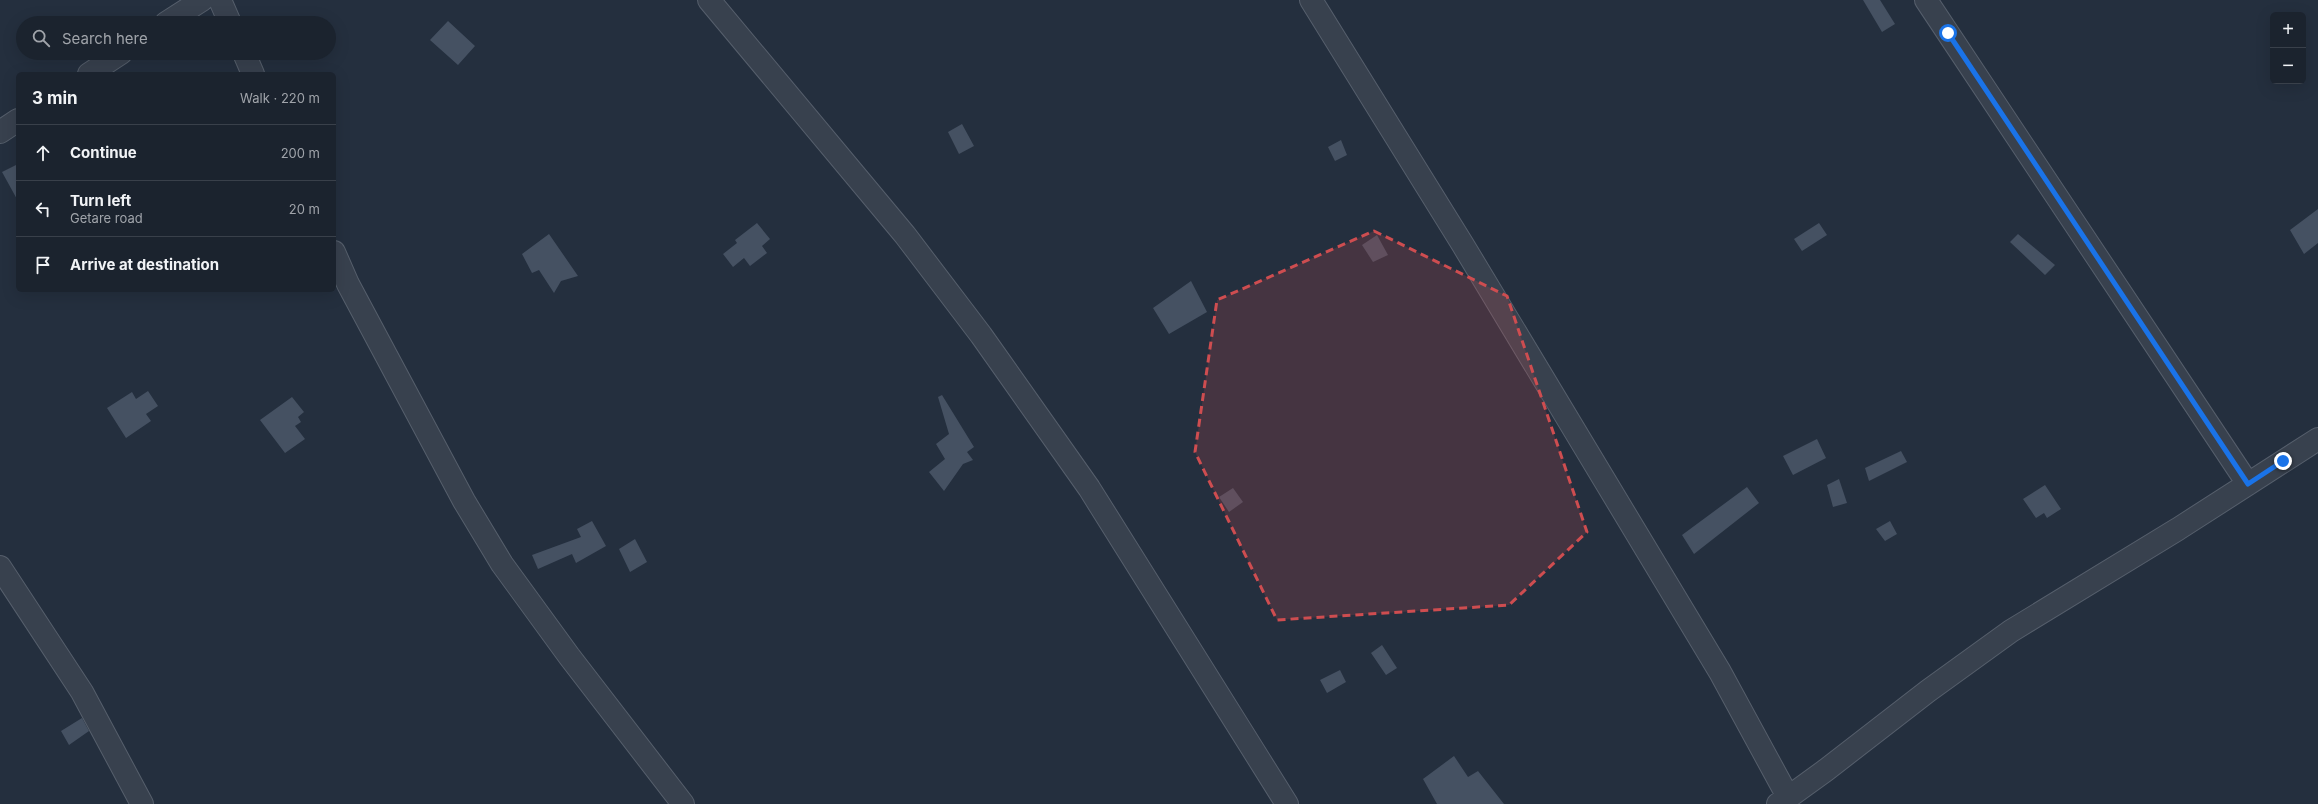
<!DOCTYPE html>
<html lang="en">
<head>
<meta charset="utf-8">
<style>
  body { margin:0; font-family:Inter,sans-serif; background:#282f3a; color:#f1f3f6 }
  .controls { position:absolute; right:12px; top:12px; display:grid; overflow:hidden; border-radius:6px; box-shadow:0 4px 16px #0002 }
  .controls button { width:36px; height:36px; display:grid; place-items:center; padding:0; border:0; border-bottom:1px solid #39404a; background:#1b232e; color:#f1f3f6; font:20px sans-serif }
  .stop { position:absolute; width:12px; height:12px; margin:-9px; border:3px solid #1a73e8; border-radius:50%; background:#fff }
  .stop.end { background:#1a73e8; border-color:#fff; box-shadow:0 1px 4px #0008 }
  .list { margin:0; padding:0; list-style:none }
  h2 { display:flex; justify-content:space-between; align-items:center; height:52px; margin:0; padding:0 16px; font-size:17px }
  h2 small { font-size:13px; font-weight:400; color:#a0a4aa }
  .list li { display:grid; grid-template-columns:26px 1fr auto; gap:12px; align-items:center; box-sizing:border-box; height:56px; padding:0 16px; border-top:1px solid #39404a }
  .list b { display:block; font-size:15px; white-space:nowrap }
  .list p { margin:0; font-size:13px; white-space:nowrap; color:#a0a4aa }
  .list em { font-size:13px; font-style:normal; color:#a0a4aa }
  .icon { flex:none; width:22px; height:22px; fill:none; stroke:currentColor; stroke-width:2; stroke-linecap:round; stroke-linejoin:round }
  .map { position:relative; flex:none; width:2318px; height:804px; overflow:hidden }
  .search { position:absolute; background:#1b232e; box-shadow:0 4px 16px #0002; left:16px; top:16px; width:320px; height:44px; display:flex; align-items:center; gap:10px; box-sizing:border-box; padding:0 14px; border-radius:22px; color:#a0a4aa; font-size:15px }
  .panel { position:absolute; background:#1b232e; box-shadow:0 4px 16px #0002; left:16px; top:72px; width:320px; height:220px; border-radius:6px }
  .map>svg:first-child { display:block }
  .building { fill:#455162 }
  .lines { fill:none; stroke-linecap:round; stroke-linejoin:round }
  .minor-casing { stroke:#565f6c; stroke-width:24 }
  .minor { stroke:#38414e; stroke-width:22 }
  .route { stroke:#1a73e8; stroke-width:5 }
  .marked { fill:#ce4d50; fill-opacity:0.2; stroke:#ce4d50; stroke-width:3; stroke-dasharray:8 5; stroke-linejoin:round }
</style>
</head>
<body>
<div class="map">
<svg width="2318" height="804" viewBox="0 0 2318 804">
  <rect width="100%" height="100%" fill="#242f3e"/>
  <path class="building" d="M 1863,0 L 1880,0 L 1895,24 L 1882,32 Z
    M 448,21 L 475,46 L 458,65 L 430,40 Z
    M 962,124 L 974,146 L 959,154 L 948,132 Z
    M 1341,140 L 1347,155 L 1335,161 L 1328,147 Z
    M 18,164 L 18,201 L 2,172 Z
    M 2318,209 L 2318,243 L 2304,254 L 2290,230 Z
    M 757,223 L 770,239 L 762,246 L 767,253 L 750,266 L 744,258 L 733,267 L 723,254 L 737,243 L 735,240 Z
    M 1819,223 L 1827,235 L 1802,251 L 1794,239 Z
    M 549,234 L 578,276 L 561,281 L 554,293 L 539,270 L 532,273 L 522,254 Z
    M 2018,234 L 2055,265 L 2045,275 L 2010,242 Z
    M 1377,235 L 1388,255 L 1373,262 L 1362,245 Z
    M 1191,281 L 1207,312 L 1169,334 L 1153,308 Z
    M 148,391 L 158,406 L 146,414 L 151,421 L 126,438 L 107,408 L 132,392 L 136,399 Z
    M 942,395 L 974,447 L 967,452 L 973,460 L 963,464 L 944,491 L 929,472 L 945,459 L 936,444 L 949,434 L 938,397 Z
    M 292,397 L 304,412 L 298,417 L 301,422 L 295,426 L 305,439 L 285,453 L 260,420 Z
    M 1817,439 L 1826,458 L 1793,475 L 1783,456 Z
    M 1901,451 L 1907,462 L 1869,481 L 1865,468 Z
    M 1839,479 L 1847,503 L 1833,507 L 1827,485 Z
    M 2045,485 L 2061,509 L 2047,518 L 2044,513 L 2036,518 L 2023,499 Z
    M 1747,487 L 1759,503 L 1694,554 L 1682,535 Z
    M 1233,488 L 1243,502 L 1229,512 L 1219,497 Z
    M 592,521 L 606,546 L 576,563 L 572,554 L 538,569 L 532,555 L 581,537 L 577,529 Z
    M 1890,521 L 1897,534 L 1885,541 L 1876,529 Z
    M 635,539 L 647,562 L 630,572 L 619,549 Z
    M 1382,645 L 1397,668 L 1386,675 L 1371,653 Z
    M 1340,670 L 1346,682 L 1327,693 L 1320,680 Z
    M 82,718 L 89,731 L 69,745 L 61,731 Z
    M 1454,756 L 1468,777 L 1478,771 L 1504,804 L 1437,804 L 1423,779 Z"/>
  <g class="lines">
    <g class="minor-casing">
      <path id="minor" d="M 220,0 L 230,23
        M 709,0 L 905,235 L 981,335 L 1089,488 L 1287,804
        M 1311,0 L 1463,245 L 1720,672 L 1788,797 L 1778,804
        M 1926,0 L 2248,484
        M 166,23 L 202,0
        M 244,53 L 253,74
        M 89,74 L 121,53
        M 0,132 L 18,120
        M 334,252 L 348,284 L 464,501 L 502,564 L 569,656 L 683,804
        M 0,567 L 82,692 L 142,804
        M 1779,804 L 1826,770 L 1928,691 L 2011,631 L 2178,529 L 2318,439"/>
    </g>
    <use href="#minor" class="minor"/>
  </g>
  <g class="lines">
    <path class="route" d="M 1948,33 L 2248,484 L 2283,461"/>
  </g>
  <path class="marked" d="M 1374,231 L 1507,296 L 1587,532 L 1509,605 L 1277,620 L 1195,452 L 1217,300 Z"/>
</svg>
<div class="controls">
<button>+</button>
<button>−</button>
</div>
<div class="stop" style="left:1948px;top:33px"></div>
<div class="stop end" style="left:2283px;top:461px"></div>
<div class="search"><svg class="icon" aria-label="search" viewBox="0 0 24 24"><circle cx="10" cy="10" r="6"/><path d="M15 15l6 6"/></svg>Search here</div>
<section class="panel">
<h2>3 min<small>Walk · 220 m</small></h2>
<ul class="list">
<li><svg class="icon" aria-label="ahead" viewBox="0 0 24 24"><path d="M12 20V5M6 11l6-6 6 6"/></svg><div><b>Continue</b></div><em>200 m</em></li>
<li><svg class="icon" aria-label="left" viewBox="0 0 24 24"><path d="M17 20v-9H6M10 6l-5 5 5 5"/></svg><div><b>Turn left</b><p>Getare road</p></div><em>20 m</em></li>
<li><svg class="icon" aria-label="arrive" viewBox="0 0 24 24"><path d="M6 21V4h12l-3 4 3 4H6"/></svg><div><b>Arrive at destination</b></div></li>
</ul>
</section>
</div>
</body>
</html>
